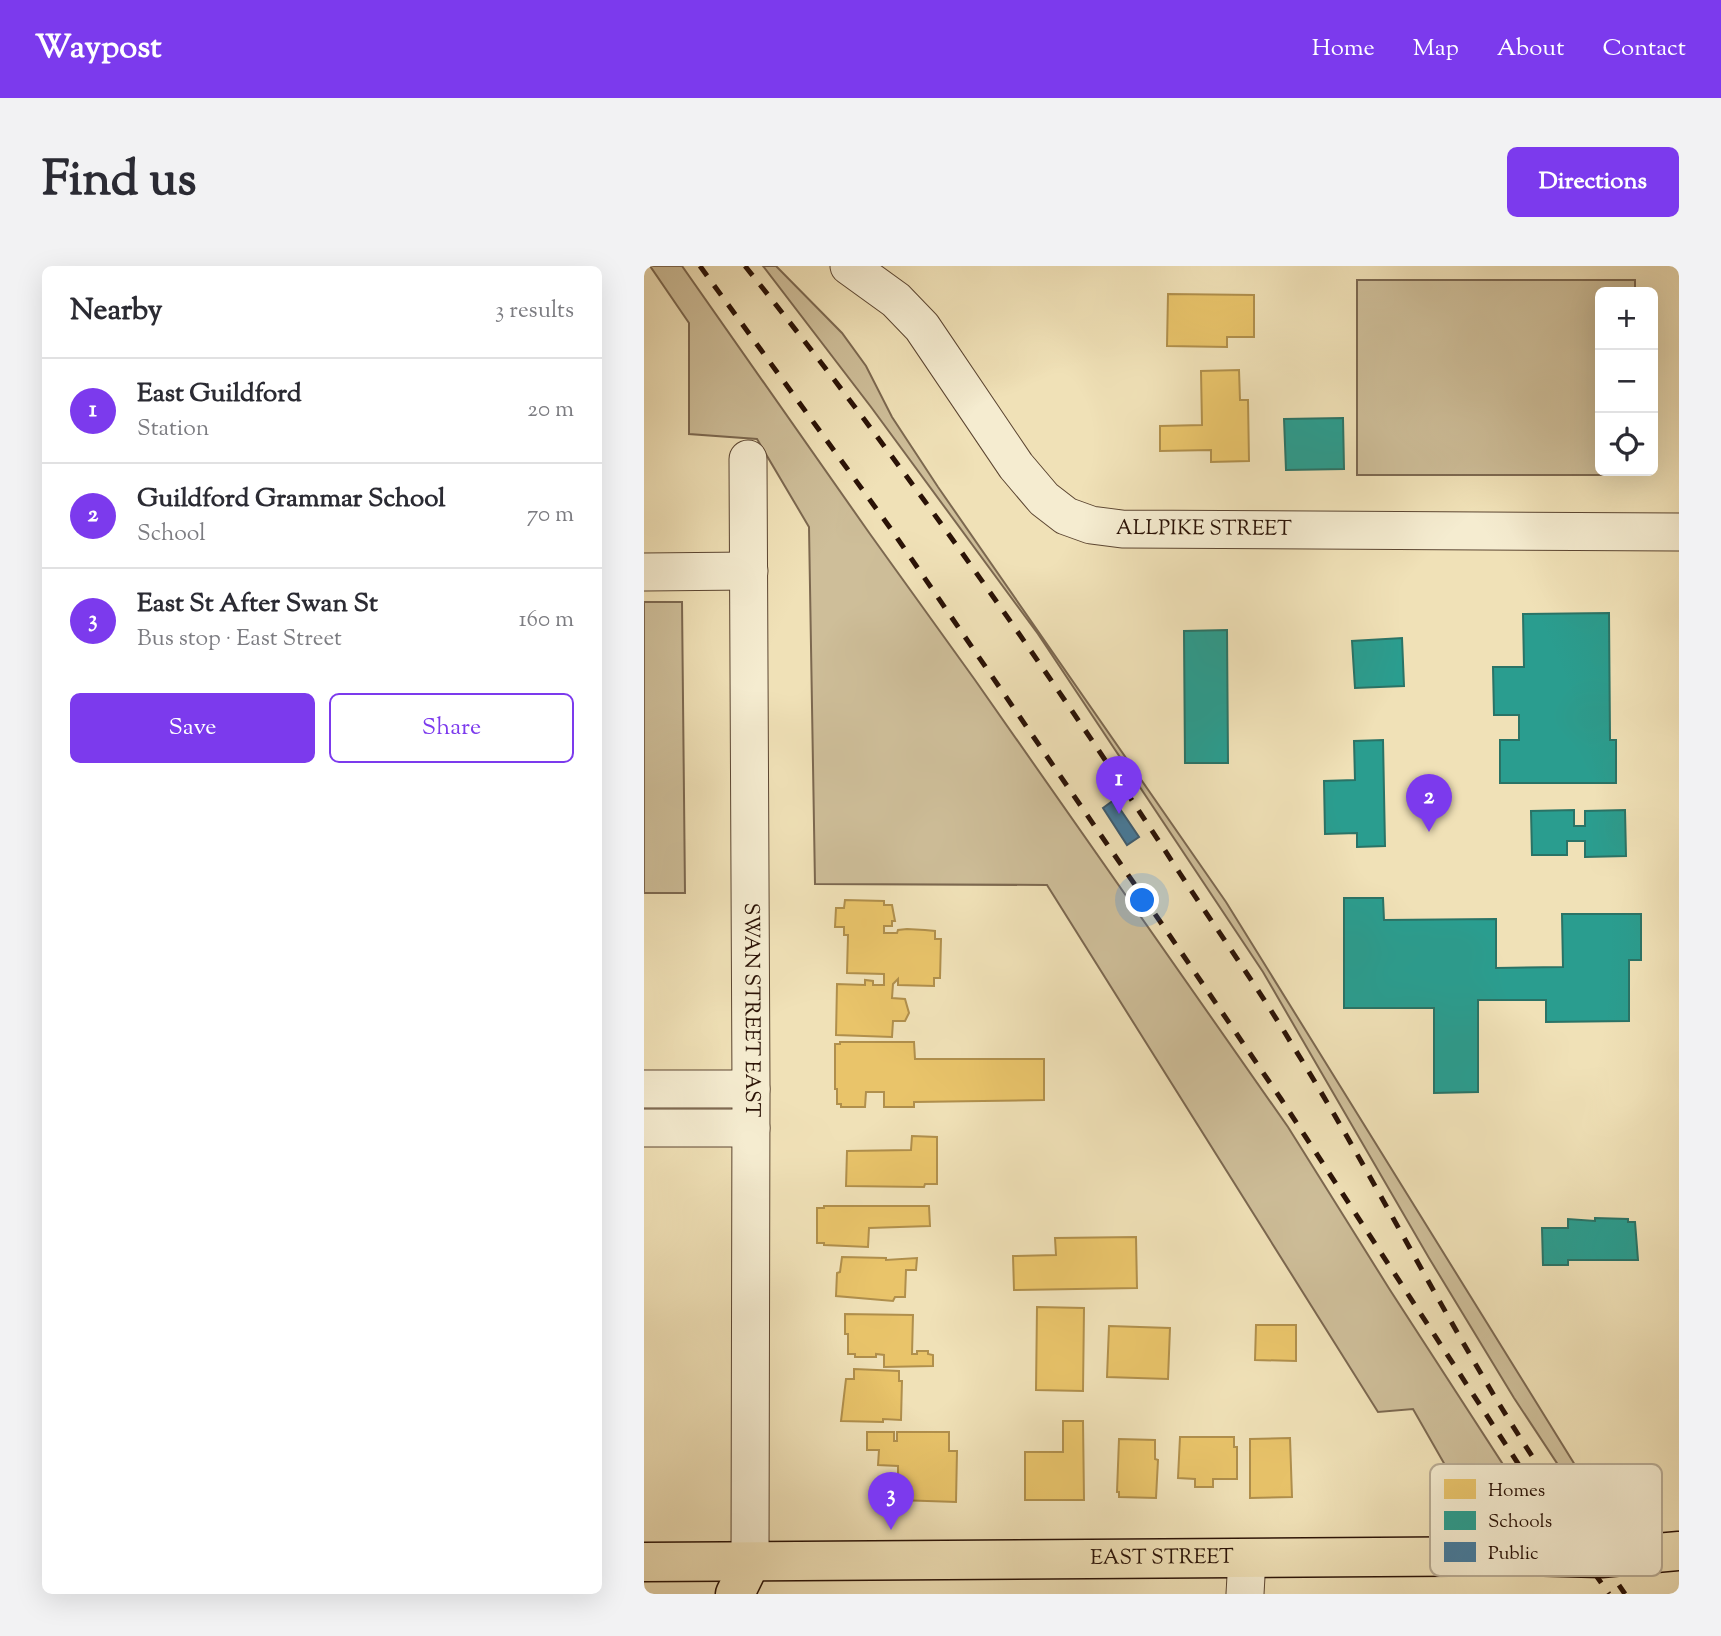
<!DOCTYPE html>
<html lang="en">
<head>
<meta charset="utf-8">
<style>
  body { margin:0; font-family:"Sorts Mill Goudy",serif; background:#f2f2f3; color:#2b2b33 }
  .controls { position:absolute; right:21px; top:21px; display:grid; overflow:hidden; border-radius:10px; box-shadow:0 7px 28px #0002 }
  .controls button { width:63px; height:63px; display:grid; place-items:center; padding:0; border:0; border-bottom:2px solid #e1e1e2; background:#fff; color:#2b2b33; font:35px sans-serif }
  .you { position:absolute; left:499px; top:635px; width:24px; height:24px; margin:-18px; border:5px solid #fff; border-radius:50%; background:#1a73e8; box-shadow:0 0 0 10px #1a73e833 }
  .badge { display:grid; place-items:center; width:46px; height:46px; border-radius:50%; background:#7c3aed; color:#fff; font-size:23px; font-weight:700 }
  .pin { position:absolute; translate:-50% -58px; filter:drop-shadow(0 2px 4px #0008) }
  .pin::after { content:''; position:absolute; top:37px; width:24px; height:21px; background:inherit; clip-path:polygon(0 0,100% 0,50% 100%) }
  .list { margin:0; padding:0; list-style:none }
  h2 { display:flex; justify-content:space-between; align-items:center; height:91px; margin:0; padding:0 28px; font-size:30px }
  h2 small { font-size:23px; font-weight:400; color:#7c7c81 }
  .list li { display:grid; grid-template-columns:46px 1fr auto; gap:21px; align-items:center; box-sizing:border-box; height:105px; padding:0 28px; border-top:2px solid #e1e1e2 }
  .list b { display:block; font-size:26px; white-space:nowrap }
  .list p { margin:0; font-size:23px; white-space:nowrap; color:#7c7c81 }
  .list em { font-size:23px; font-style:normal; color:#7c7c81 }
  .actions { display:flex; gap:14px; padding:21px 28px }
  .actions a { flex:1; padding:16px 0; border:2px solid #7c3aed; border-radius:10px; text-align:center; font-size:24px; color:#7c3aed }
  .actions .main { background:#7c3aed; color:#fff }
  .icon { flex:none; width:38px; height:38px; fill:none; stroke:currentColor; stroke-width:2; stroke-linecap:round; stroke-linejoin:round }
  .map { position:relative; flex:none; width:1035px; height:1328px; overflow:hidden; border-radius:10px }
  header { display:flex; align-items:center; gap:42px; box-sizing:border-box; height:98px; padding:0 35px; background:#7c3aed; color:#fff }
  header strong { font-size:33px }
  nav { display:flex; gap:38px; margin-inline-start:auto; font-size:24px }
  .intro { display:flex; align-items:center; justify-content:space-between; box-sizing:border-box; height:168px; padding:0 42px }
  h1 { margin:0; font-size:49px }
  .button { padding:18px 32px; border-radius:10px; background:#7c3aed; color:#fff; font-size:24px; font-weight:700 }
  main { display:flex; gap:42px; padding:0 42px }
  aside { flex:1; background:#fff; border-radius:10px; box-shadow:0 7px 28px #0002 }
  .map>svg:first-child { display:block }
  .green { fill:#cebe99; stroke:#7c6850; stroke-width:2 }
  .homes { fill:#e9c46a; stroke:#b08f4c; stroke-width:2 }
  .schools { fill:#2a9d8f; stroke:#2a7366; stroke-width:2 }
  .public { fill:#457b9d; stroke:#3d5c70; stroke-width:2 }
  .lines { fill:none; stroke-linecap:round; stroke-linejoin:round }
  .minor-casing { stroke:#5c4632; stroke-width:39 }
  .major-casing { stroke:#2a1206; stroke-width:41 }
  .highway-casing { stroke:#2a1206; stroke-width:41 }
  .minor { stroke:#f5ecd0; stroke-width:37 }
  .major { stroke:#f0e1b7; stroke-width:38 }
  .highway { stroke:#f0e1b7; stroke-width:38 }
  .rail { stroke:#2a1206; stroke-width:5; stroke-dasharray:12 12; stroke-linecap:butt }
  .labels { text-anchor:middle; dominant-baseline:central; stroke-width:7; stroke-linejoin:round; paint-order:stroke }
  .street-label { font-size:21px; fill:#2a1206; stroke:#f5ecd0 }
  .key { fill:#f5ecd0; stroke:#b8ab93; stroke-width:2 }
  .key-label { font-size:19px; fill:#2a1206 }
</style>
</head>
<body>
<header>
<strong>Waypost</strong>
<nav><a>Home</a><a>Map</a><a>About</a><a>Contact</a></nav>
</header>
<div class="intro"><h1>Find us</h1><a class="button">Directions</a></div>
<main>
<aside>
<h2>Nearby<small>3 results</small></h2>
<ul class="list">
<li><span class="badge">1</span><div><b>East Guildford</b><p>Station</p></div><em>20 m</em></li>
<li><span class="badge">2</span><div><b>Guildford Grammar School</b><p>School</p></div><em>70 m</em></li>
<li><span class="badge">3</span><div><b>East St After Swan St</b><p>Bus stop · East Street</p></div><em>160 m</em></li>
</ul>
<div class="actions"><a class="main">Save</a><a>Share</a></div>
</aside>
<div class="map">
<svg width="1035" height="1328" viewBox="0 0 1035 1328">
  <rect width="100%" height="100%" fill="#f0e1b7"/>
  <filter id="stains"><feTurbulence type="fractalNoise" baseFrequency=".00286" numOctaves="4"/><feColorMatrix values="0 0 0 0 .2 0 0 0 0 .09 0 0 0 0 .02 0 0 0 .5 -.17"/></filter>
  <radialGradient id="worn" r=".72"><stop offset=".6" stop-color="#630" stop-opacity="0"/><stop offset="1" stop-color="#630" stop-opacity=".3"/></radialGradient>
  <path class="green" d="M 6,0 L 38,0 L 226,268 L 331,414 L 644,861 L 746,1024 L 897,1257 L 833,1255 L 769,1143 L 734,1146 L 403,619 L 171,618 L 165,261 L 113,173 L 45,168 L 45,57 Z
    M 119,0 L 132,0 L 198,67 L 222,100 L 248,151 L 294,221 L 582,636 L 962,1249 L 955,1261 L 870,1132 L 785,992 L 619,706 L 394,368 L 227,141 Z
    M 713,14 L 991,14 L 991,26 L 956,26 L 956,205 L 991,205 L 991,209 L 713,209 Z
    M 0,336 L 38,336 L 41,627 L 0,627 Z"/>
  <path class="homes" d="M 524,28 L 610,29 L 610,71 L 583,71 L 583,81 L 523,80 Z
    M 595,104 L 596,134 L 604,134 L 605,195 L 567,196 L 567,184 L 516,185 L 516,160 L 558,159 L 557,105 Z
    M 201,634 L 240,635 L 240,639 L 248,639 L 251,655 L 248,655 L 248,660 L 240,660 L 240,667 L 253,667 L 254,664 L 263,663 L 281,664 L 291,665 L 291,673 L 297,673 L 296,712 L 290,712 L 290,720 L 254,719 L 254,713 L 249,718 L 248,732 L 261,733 L 265,747 L 261,755 L 249,755 L 248,771 L 192,769 L 193,718 L 221,719 L 221,714 L 229,715 L 229,719 L 240,719 L 240,708 L 203,707 L 204,669 L 200,669 L 200,661 L 191,661 L 192,642 L 200,642 Z
    M 196,776 L 270,776 L 271,793 L 400,793 L 400,834 L 270,836 L 270,841 L 240,841 L 240,826 L 222,826 L 221,841 L 197,841 L 197,838 L 193,838 L 193,823 L 191,823 L 191,778 L 196,778 Z
    M 268,870 L 293,871 L 293,918 L 281,918 L 280,921 L 202,920 L 203,885 L 267,884 Z
    M 180,940 L 285,940 L 286,960 L 225,962 L 224,981 L 180,979 L 180,977 L 173,977 L 173,942 L 180,942 Z
    M 492,971 L 493,1022 L 370,1024 L 369,990 L 412,989 L 411,972 Z
    M 198,991 L 242,992 L 242,994 L 273,992 L 272,1004 L 262,1004 L 261,1031 L 251,1031 L 249,1035 L 192,1030 L 193,1007 L 196,1006 Z
    M 393,1041 L 440,1042 L 439,1125 L 392,1124 Z
    M 201,1048 L 269,1049 L 268,1088 L 273,1088 L 273,1085 L 284,1085 L 284,1088 L 289,1089 L 289,1100 L 240,1101 L 240,1089 L 232,1088 L 232,1091 L 211,1091 L 211,1088 L 204,1088 L 204,1068 L 201,1068 Z
    M 612,1059 L 652,1059 L 652,1095 L 611,1094 Z
    M 465,1060 L 526,1062 L 524,1113 L 463,1111 Z
    M 210,1103 L 255,1105 L 255,1115 L 258,1115 L 257,1154 L 239,1153 L 239,1156 L 197,1155 L 202,1113 L 210,1113 Z
    M 419,1155 L 439,1155 L 440,1234 L 381,1234 L 381,1186 L 419,1186 Z
    M 223,1166 L 250,1166 L 250,1175 L 253,1175 L 253,1166 L 305,1166 L 305,1185 L 313,1185 L 312,1236 L 254,1234 L 254,1200 L 234,1199 L 235,1184 L 223,1184 Z
    M 536,1171 L 590,1171 L 590,1181 L 593,1181 L 593,1213 L 569,1213 L 569,1221 L 551,1221 L 551,1213 L 534,1212 Z
    M 646,1172 L 648,1231 L 606,1232 L 606,1173 Z
    M 475,1173 L 511,1174 L 511,1193 L 514,1194 L 512,1232 L 475,1231 L 475,1226 L 473,1226 Z"/>
  <path class="schools" d="M 699,152 L 700,203 L 642,204 L 640,153 Z
    M 965,347 L 966,474 L 972,474 L 972,517 L 856,517 L 856,474 L 875,474 L 875,449 L 850,449 L 849,401 L 880,401 L 879,348 Z
    M 583,364 L 584,497 L 541,497 L 540,365 Z
    M 758,372 L 760,420 L 711,422 L 708,375 Z
    M 739,474 L 741,580 L 713,581 L 713,567 L 681,568 L 680,515 L 711,514 L 710,475 Z
    M 930,544 L 930,560 L 941,560 L 941,545 L 981,544 L 982,590 L 941,591 L 941,575 L 923,575 L 923,589 L 888,589 L 887,545 Z
    M 700,632 L 739,632 L 740,654 L 852,653 L 852,702 L 919,701 L 918,648 L 997,648 L 997,694 L 985,694 L 985,755 L 902,756 L 902,734 L 834,734 L 834,826 L 790,827 L 790,742 L 700,742 Z
    M 951,952 L 984,953 L 984,956 L 991,956 L 994,994 L 924,994 L 924,999 L 899,999 L 898,962 L 924,962 L 924,953 L 951,955 Z"/>
  <path class="public" d="M 470,534 L 495,571 L 483,579 L 459,542 Z"/>
  <g class="lines">
    <g class="minor-casing">
      <g id="minor">
        <path id="s1" d="M 205,0 L 252,34 L 278,61 L 372,200 L 400,233 L 422,250 L 447,259 L 478,263 L 1035,266"/>
        <path id="s2" d="M 104,193 L 107,823 L 106,1297"/>
        <path d="M 0,306 L 105,305"/>
        <path d="M 0,823 L 107,823"/>
        <path d="M 0,862 L 107,862"/>
        <path d="M 601,1328 L 603,1292"/>
      </g>
    </g>
    <g class="major-casing">
      <path id="major" d="M 91,1328 L 106,1297"/>
    </g>
    <g class="highway-casing">
      <g id="highway">
        <path id="s3" d="M 0,1296 L 876,1290 L 957,1292 L 1035,1285"/>
      </g>
    </g>
    <use href="#minor" class="minor"/>
    <use href="#major" class="major"/>
    <use href="#highway" class="highway"/>
    <path class="rail" d="M 56,0 L 247,263 L 537,686 L 637,833 L 875,1199 L 965,1328
      M 101,0 C 257,194 399,397 535,606 C 573,664 613,720 649,780 C 718,891 778,1008 845,1121 C 887,1192 935,1260 981,1328"/>
  </g>
  <g class="labels">
    <g class="street-label">
      <text stroke="none"><textPath href="#s1" startOffset="474">ALLPIKE STREET</textPath></text>
      <text stroke="none"><textPath href="#s2" startOffset="551">SWAN STREET EAST</textPath></text>
      <text stroke="none"><textPath href="#s3" startOffset="518">EAST STREET</textPath></text>
    </g>
  </g>
  <rect x="786" y="1198" width="232" height="112" rx="10" class="key"/>
  <rect x="800" y="1213" width="32" height="20" fill="#e9c46a"/>
  <rect x="800" y="1245" width="32" height="19" fill="#2a9d8f"/>
  <rect x="800" y="1276" width="32" height="20" fill="#457b9d"/>
  <g class="key-label">
    <text x="844" y="1230">Homes</text>
    <text x="844" y="1261">Schools</text>
    <text x="844" y="1293">Public</text>
  </g>
  <rect width="100%" height="100%" filter="url(#stains)"/>
  <rect width="100%" height="100%" fill="url(#worn)"/>
</svg>
<div class="controls">
<button>+</button>
<button>−</button>
<button><svg class="icon" aria-label="locate" viewBox="0 0 24 24"><circle cx="12" cy="12" r="6"/><path d="M12 2v4M12 18v4M2 12h4M18 12h4"/></svg></button>
</div>
<div class="you"></div>
<div class="pin badge" style="left:475px;top:548px">1</div>
<div class="pin badge" style="left:785px;top:566px">2</div>
<div class="pin badge" style="left:247px;top:1264px">3</div>
</div>
</main>
</body>
</html>
